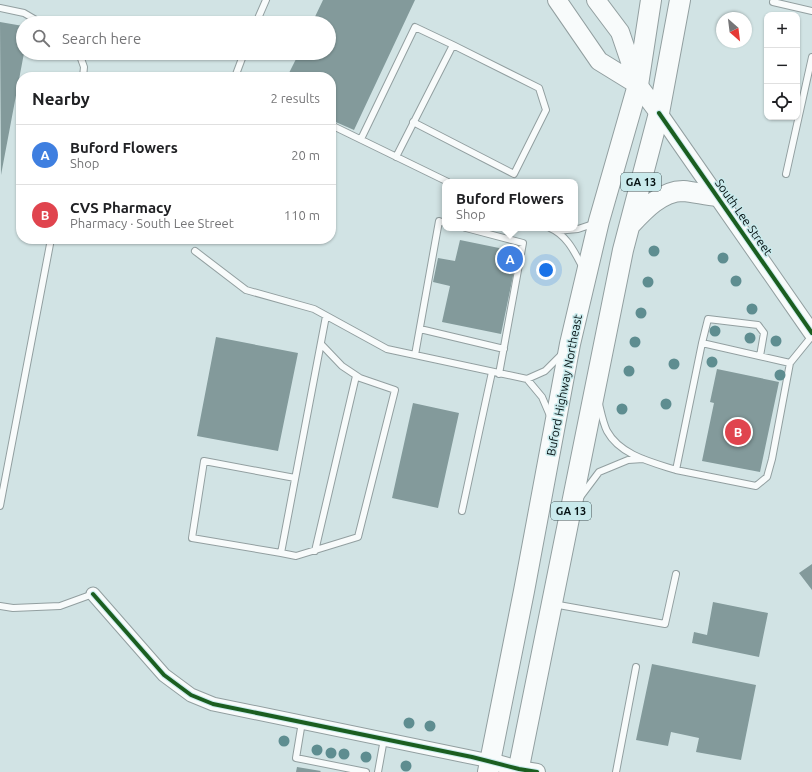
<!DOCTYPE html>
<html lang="en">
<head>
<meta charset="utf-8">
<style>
  body { margin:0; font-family:Ubuntu,sans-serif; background:#f6f6f6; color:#202124 }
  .controls { position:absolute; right:12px; top:12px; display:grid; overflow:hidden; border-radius:8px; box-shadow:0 1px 3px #0004 }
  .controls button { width:36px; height:36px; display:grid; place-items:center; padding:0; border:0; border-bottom:1px solid #e0e0e0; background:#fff; color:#202124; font:20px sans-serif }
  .compass { position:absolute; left:716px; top:12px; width:36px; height:36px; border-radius:50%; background:#fff; box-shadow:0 1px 3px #0004; rotate:152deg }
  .you { position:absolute; left:546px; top:270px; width:14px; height:14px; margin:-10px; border:3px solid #fff; border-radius:50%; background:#1a73e8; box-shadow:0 0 0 6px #1a73e833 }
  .badge { display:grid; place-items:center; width:26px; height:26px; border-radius:50%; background:#2563eb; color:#fff; font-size:13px; font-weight:700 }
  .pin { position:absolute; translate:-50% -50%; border:2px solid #fff; box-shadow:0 1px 4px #0006 }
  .popup { position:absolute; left:442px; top:179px; width:136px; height:52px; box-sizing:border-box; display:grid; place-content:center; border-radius:8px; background:#fff; filter:drop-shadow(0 1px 3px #0005); font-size:13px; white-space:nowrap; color:#757577 }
  .popup b { font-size:15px; color:#202124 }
  .popup::after { content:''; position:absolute; left:50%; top:100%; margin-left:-8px; border:8px solid transparent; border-top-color:#fff }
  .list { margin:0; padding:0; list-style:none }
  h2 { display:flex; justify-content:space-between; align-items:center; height:52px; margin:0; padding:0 16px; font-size:17px }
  h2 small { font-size:13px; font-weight:400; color:#757577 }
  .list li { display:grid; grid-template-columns:26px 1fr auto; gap:12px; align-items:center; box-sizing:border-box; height:60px; padding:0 16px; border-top:1px solid #e0e0e0 }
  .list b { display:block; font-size:15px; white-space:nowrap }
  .list p { margin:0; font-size:13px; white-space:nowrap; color:#757577 }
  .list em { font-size:13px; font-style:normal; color:#757577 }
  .icon { flex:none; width:22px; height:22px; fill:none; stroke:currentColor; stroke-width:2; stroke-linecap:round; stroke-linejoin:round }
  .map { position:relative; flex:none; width:812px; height:772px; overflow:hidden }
  .search { position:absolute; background:#fff; box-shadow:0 1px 3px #0004; left:16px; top:16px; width:320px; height:44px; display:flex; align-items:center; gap:10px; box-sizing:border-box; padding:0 14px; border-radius:22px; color:#757577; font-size:15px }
  .panel { position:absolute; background:#fff; box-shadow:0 1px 3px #0004; left:16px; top:72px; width:320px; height:172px; border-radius:16px }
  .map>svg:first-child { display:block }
  .building { fill:#839a9b }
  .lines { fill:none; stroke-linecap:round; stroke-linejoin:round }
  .service-casing { stroke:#929fa0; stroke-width:8 }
  .minor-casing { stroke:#929fa0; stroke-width:15 }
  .tertiary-casing { stroke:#929fa0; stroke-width:18 }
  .secondary-casing { stroke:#929fa0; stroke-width:20 }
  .primary-casing { stroke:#929fa0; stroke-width:22 }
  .service { stroke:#f8fbfb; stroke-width:6 }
  .minor { stroke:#f8fbfb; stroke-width:13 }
  .tertiary { stroke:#f8fbfb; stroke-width:16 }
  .secondary { stroke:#f8fbfb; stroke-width:18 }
  .primary { stroke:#f8fbfb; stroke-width:20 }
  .cycleway-casing { stroke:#c9eaec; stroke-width:6 }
  .cycleway { stroke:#1b5e20; stroke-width:4 }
  .tree { fill:#5e8d90 }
  .labels { text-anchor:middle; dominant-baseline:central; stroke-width:3; stroke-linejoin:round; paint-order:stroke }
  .shield { fill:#c9eaec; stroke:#405354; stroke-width:1 }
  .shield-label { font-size:11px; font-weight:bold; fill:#061213 }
  .street-label { font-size:12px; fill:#061213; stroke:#c9eaec }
</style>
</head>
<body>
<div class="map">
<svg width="812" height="772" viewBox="0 0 812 772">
  <rect width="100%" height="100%" fill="#d1e3e4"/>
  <path class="building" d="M 323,0 L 415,0 L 354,130 L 331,120 L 331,77 L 287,77 L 299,53 L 329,53 L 329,23 L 312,23 Z
    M 0,22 L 23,26 L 24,53 L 1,175 Z
    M 460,240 L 518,252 L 501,334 L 442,322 L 450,286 L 433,282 L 438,258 L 455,261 Z
    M 216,337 L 298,353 L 278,451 L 197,436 Z
    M 717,369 L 779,382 L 760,472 L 702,461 L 714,403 L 710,402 Z
    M 413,403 L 459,413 L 438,508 L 392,498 Z
    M 812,564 L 812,590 L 799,573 Z
    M 713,602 L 768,613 L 759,657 L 692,643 L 694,632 L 707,635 Z
    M 652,664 L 756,685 L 741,760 L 696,752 L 699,738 L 671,732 L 668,746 L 636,740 Z
    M 297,767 L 321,771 L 320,772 L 296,772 Z"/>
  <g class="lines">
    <g class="service-casing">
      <path id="service" d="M 773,2 L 812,11
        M 0,8 L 24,13 L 41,23
        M 256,23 L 266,0
        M 79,53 L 84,67 L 83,77
        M 235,77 L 244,53
        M 331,125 L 448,182
        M 361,139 L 415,27 L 453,45
        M 396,157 L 453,45 L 539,88 L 546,110 L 514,174 L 413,122
        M 786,174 L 812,57
        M 466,228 L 523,243 L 499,374
        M 550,228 C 567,235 575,253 583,268
        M 556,231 L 578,229 L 596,223
        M 195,251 L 246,290 L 314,309 L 387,349 L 527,379 L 545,371 L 562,354
        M 420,329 L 504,349
        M 702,343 L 708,319 L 758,325 L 764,333 L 760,356
        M 415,355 L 439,221 L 445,223
        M 790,363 L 702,343 L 676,470 L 756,486 L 767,477 L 772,459 L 790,363 L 812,336
        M 527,379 L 542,397 L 551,418
        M 599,404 C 601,412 603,423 607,431 C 620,455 651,462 676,470
        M 295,478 L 204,461 L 192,538 L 281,553 L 326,316
        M 581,496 L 599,472 L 628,460 L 643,459
        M 0,506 L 51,239
        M 462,511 L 492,372
        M 315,551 L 356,376
        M 281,553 L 296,556 L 358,537 L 395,390 L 360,378 L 342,366 L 321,344
        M 553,604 L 665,624 L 676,574
        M 0,606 L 13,608 L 60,606 L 93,594
        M 302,722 L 296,758 L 366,772
        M 378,772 L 384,739
        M 616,772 L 636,667"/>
    </g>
    <g class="minor-casing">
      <path id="minor" d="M 93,594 L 164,675 L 191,695 L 213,704 L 490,761"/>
    </g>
    <g class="tertiary-casing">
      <path id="tertiary" d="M 659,113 L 812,333
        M 490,761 L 519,769 L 537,772"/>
    </g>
    <g class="secondary-casing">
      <path id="secondary" d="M 557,0 L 599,61 L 638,85
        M 596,0 L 620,32 L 638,85 L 659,113"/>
    </g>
    <g class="primary-casing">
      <path id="primary" d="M 630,225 C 643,211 661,191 683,191 C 694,192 706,195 717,196
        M 488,772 L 524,591 L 570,344 L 599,221 L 638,85 L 651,0
        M 518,772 L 623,250 L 659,113 L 680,0"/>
    </g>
    <use href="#service" class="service"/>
    <use href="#minor" class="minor"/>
    <use href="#tertiary" class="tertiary"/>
    <use href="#secondary" class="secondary"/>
    <use href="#primary" class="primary"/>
    <g class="cycleway-casing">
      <path id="cycleway" d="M 659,113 L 812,333
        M 93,594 L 164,675 L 191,695 L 213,704 L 472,757 L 519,769 L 537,772"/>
    </g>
    <use href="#cycleway" class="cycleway"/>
  </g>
  <g class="tree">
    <circle cx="654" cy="251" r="5.5"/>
    <circle cx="723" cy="258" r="5.5"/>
    <circle cx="736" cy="281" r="5.5"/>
    <circle cx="648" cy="282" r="5.5"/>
    <circle cx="752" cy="309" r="5.5"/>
    <circle cx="641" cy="313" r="5.5"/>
    <circle cx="715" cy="331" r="5.5"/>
    <circle cx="750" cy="338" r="5.5"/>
    <circle cx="776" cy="341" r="5.5"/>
    <circle cx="635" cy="342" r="5.5"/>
    <circle cx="712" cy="362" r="5.5"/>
    <circle cx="674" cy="364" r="5.5"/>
    <circle cx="629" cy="371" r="5.5"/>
    <circle cx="780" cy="375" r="5.5"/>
    <circle cx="666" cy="404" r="5.5"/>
    <circle cx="622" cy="409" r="5.5"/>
    <circle cx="409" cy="723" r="5.5"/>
    <circle cx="430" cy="726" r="5.5"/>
    <circle cx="284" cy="741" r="5.5"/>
    <circle cx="317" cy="750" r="5.5"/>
    <circle cx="331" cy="753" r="5.5"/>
    <circle cx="344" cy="754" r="5.5"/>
    <circle cx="366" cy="757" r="5.5"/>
    <circle cx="406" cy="766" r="5.5"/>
  </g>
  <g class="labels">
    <g class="shield">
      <rect x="621" y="173" width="40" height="18" rx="3"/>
      <rect x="551" y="502" width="40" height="18" rx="3"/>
    </g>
    <g class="shield-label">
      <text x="641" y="182">GA 13</text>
      <text x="571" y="511">GA 13</text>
    </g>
    <g class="street-label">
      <text transform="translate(744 217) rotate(55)">South Lee Street</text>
      <text transform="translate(564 385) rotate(-79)">Buford Highway Northeast</text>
    </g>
  </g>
</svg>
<div class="controls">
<button>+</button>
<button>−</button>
<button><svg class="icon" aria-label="locate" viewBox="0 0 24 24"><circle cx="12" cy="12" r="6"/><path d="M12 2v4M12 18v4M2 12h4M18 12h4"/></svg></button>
</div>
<svg class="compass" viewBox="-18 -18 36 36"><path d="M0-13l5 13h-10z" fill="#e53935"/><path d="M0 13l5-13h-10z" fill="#757577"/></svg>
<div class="you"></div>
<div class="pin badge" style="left:510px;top:259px;background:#3f7fe0">A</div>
<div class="popup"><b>Buford Flowers</b>Shop</div>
<div class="pin badge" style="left:738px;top:432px;background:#e0444e">B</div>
<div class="search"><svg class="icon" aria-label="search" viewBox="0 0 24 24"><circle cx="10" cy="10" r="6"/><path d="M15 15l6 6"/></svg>Search here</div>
<section class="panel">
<h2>Nearby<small>2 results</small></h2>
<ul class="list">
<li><span class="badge" style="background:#3f7fe0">A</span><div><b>Buford Flowers</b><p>Shop</p></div><em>20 m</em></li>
<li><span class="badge" style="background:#e0444e">B</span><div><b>CVS Pharmacy</b><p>Pharmacy · South Lee Street</p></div><em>110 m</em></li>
</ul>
</section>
</div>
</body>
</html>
